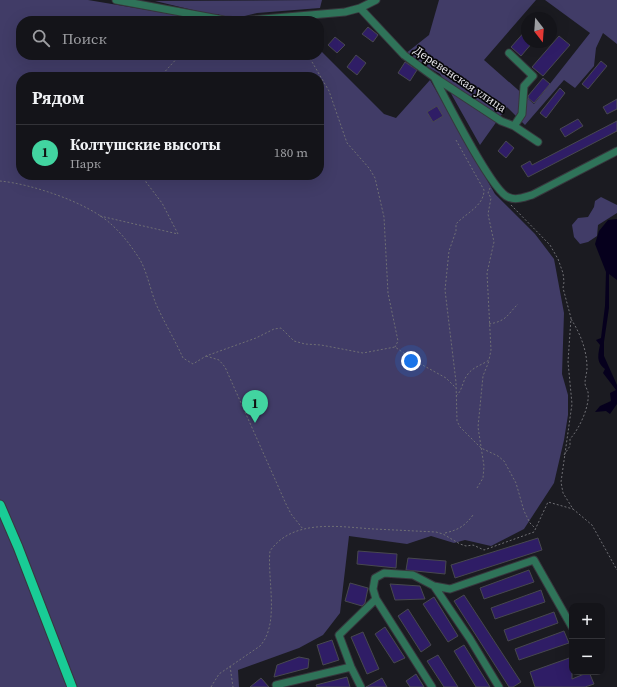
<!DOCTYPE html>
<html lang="ru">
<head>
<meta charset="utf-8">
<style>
  body { margin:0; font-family:"Source Serif 4",serif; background:#212126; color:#f1f3f6 }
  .controls { position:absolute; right:12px; bottom:12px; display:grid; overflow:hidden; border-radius:8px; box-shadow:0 4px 16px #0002 }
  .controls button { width:36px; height:36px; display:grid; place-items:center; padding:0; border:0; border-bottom:1px solid #333338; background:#141419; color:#f1f3f6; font:20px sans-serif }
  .compass { position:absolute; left:521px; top:12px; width:36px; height:36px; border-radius:50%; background:#141419; box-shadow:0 4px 16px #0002; rotate:163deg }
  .you { position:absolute; left:411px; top:361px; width:14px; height:14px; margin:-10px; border:3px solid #fff; border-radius:50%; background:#1a73e8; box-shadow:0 0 0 6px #1a73e833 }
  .badge { display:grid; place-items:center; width:26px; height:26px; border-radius:50%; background:#42d4a0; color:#111; font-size:13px; font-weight:700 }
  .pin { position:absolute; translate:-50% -33px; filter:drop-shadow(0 1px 2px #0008) }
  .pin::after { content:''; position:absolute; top:21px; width:14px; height:12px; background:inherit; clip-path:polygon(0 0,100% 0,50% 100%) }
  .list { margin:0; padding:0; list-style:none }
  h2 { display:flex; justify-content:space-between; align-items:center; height:52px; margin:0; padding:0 16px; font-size:17px }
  h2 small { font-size:13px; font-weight:400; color:#9d9ea2 }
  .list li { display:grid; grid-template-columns:26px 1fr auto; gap:12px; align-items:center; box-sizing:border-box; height:56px; padding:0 16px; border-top:1px solid #333338 }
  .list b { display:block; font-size:15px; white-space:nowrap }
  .list p { margin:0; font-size:13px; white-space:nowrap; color:#9d9ea2 }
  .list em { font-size:13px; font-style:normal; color:#9d9ea2 }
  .icon { flex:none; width:22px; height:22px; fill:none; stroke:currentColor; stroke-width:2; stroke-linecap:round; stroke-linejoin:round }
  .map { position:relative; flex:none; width:617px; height:687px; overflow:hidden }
  .search { position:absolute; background:#141419; box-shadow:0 4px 16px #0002; left:16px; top:16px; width:308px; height:44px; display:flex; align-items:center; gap:10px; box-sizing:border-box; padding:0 14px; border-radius:16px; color:#9d9ea2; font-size:15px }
  .panel { position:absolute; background:#141419; box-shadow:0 4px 16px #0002; left:16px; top:72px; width:308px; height:108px; border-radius:16px }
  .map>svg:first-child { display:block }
  .green { fill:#413c67; fill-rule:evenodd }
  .water { fill:#06001d }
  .building { fill:#2f1d66; stroke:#48484f }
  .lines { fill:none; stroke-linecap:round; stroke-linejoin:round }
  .minor-casing { stroke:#37373d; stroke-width:9 }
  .major-casing { stroke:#37373d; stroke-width:11 }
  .path { stroke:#6f6f74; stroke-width:1; stroke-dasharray:2 2; stroke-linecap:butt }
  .minor { stroke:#2f7359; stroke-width:7 }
  .major { stroke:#19cc96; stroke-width:9 }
  .labels { text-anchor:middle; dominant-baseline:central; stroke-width:3.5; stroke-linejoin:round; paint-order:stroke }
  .street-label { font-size:12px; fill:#e4e3e8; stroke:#060608 }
</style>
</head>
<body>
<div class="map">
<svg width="617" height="687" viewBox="0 0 617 687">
  <rect width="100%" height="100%" fill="#1b1b21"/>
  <path class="green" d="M 0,0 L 88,0 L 207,20 L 214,15 L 155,1 L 322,0 L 320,8 L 257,13 L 228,20 L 218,14 L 210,21 L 21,21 L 21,55 L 319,55 L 319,49 L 384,114 L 396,118 L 430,80 L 495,194 L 535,234 L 554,259 L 564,313 L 562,374 L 568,395 L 568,415 L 564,440 L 554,483 L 524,529 L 491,546 L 465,540 L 454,543 L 431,536 L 407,544 L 349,536 L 340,613 L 323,635 L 299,648 L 238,670 L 239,687 L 0,687 ZM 21,77 L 319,77 L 319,175 L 21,175 Z
    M 439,0 L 536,0 L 484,60 L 534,104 L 590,33 L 545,0 L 617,0 L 617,44 L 603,33 L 596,48 L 594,66 L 575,88 L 564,80 L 525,125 L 507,107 L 480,145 L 440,74 L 405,54 L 429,35 Z
    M 601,197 L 617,205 L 617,213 L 598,225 L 597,236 L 588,242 L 580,244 L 574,237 L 572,225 L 578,218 L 588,217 L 594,207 L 595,201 Z"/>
  <path class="water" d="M 617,219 L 617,280 L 609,274 L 609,308 L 604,342 L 604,356 L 617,385 L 617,404 L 610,414 L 606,411 L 595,412 L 600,406 L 611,401 L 610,393 L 616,390 L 603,373 L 605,369 C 596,362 598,355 600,345 L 596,340 L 601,338 L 605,306 L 606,272 L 595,244 L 599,231 L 608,220 Z"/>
  <path class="building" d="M 368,27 L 378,35 L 373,42 L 362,34 Z
    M 527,29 L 527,42 L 533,42 L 521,56 L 511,47 Z
    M 559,36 L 570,45 L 543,76 L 532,67 Z
    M 335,37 L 345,45 L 337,53 L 328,45 Z
    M 356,55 L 366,63 L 357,75 L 347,67 Z
    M 601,61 L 607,66 L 588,89 L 582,84 Z
    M 405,62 L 417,70 L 410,81 L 398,73 Z
    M 543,78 L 550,84 L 534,103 L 528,98 L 528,96 Z
    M 560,88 L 565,93 L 546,118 L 540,113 Z
    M 617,99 L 617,109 L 607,114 L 603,107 Z
    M 437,106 L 443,116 L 433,122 L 427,112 Z
    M 578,119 L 583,126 L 565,137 L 560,129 Z
    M 617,121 L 617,131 L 528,177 L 521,166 L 530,161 L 532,165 Z
    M 506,141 L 514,148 L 506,158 L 498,151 Z
    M 538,538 L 542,550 L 455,578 L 451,565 Z
    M 358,551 L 397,554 L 396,568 L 357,564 Z
    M 408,558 L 446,561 L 445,574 L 406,570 Z
    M 529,570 L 534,582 L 484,599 L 480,588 Z
    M 350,583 L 368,588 L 365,603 L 362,606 L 345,601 Z
    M 390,584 L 420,586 L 425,599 L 395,600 Z
    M 541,590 L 545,602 L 495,619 L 491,608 Z
    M 464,595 L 521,682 L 513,687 L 509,687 L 454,601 Z
    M 434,597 L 458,636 L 448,642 L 423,604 Z
    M 408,609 L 431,645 L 421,652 L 398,616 Z
    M 554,612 L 558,623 L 508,641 L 504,630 Z
    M 385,627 L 405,658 L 394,663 L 375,634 Z
    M 564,631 L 569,643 L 519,660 L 515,649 Z
    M 363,632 L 379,669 L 367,674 L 351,637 Z
    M 332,640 L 339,660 L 323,665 L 317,645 Z
    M 464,645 L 490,687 L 476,687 L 454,651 Z
    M 438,655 L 458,687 L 444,687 L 427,661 Z
    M 299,657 L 309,659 L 308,668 L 274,677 L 277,665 Z
    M 572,657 L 572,679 L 589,672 L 594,684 L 585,687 L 535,687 L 530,672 Z
    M 416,674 L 424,687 L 410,687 L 406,681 Z
    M 347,677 L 350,687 L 317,687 L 316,685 Z
    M 261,678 L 269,687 L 250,687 Z
    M 382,678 L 387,687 L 366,687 Z"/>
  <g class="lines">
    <g class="minor-casing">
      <path id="minor" d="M 116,0 L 224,20 L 241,21 L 345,12 L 360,8 L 376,0
        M 360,8 L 404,55 L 434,77 L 501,121 L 514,126 L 538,142
        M 509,53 L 533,76 L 524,86 L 522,114 L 514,126
        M 434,77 C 445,98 492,191 508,197 C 516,201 524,197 532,195 L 617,151
        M 434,586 L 450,589 L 534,560 L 572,627
        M 276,685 L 351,667
        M 361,687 L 351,667 L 339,635 L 376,599
        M 432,687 L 376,599 L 373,589 L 375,578 L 384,573 L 413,575 L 434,586 L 470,639 L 499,687"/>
    </g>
    <g class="major-casing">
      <path id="major" d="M 0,505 L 18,547 L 72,687"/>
    </g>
    <path class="path" d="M 308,55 L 329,91 L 347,143 L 369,168 L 375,178 L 384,217 L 388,293 L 398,341 L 395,347
      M 160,77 L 180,55
      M 456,140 L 484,190 C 484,206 466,213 456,224 L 456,231 L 449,251 L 445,290 L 456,382 L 457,421 L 460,427 L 481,448 L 498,456 L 504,461 L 516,483 L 524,511 L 530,523 L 535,528
      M 0,181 C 32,184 89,203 112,225 C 123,235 131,246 139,258 C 147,271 150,289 156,304 C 164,322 175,340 183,358 L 193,364 L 206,356 L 256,338 L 274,329 L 281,328 L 294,341 L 305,344 L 321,345 L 363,353 L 395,347 L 417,362 L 446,378 L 456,388
      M 511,205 L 550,245 L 558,259 L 563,273 L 564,282 L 563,288 L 571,318 L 568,362 L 572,404 L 561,482 L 563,493 L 573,509 L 592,525 L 617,570
      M 100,216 L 178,234 L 162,203 L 146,182 L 144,175
      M 489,324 C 507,321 507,315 518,304
      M 206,356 L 219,360 L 225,367 L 286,504 L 291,514 L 303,529
      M 456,396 C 463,390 462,381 468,374 C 473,367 482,365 489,360 L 491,350 L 487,273 L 494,242 L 488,214 L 491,198 L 488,193 L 490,188
      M 564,455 L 570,446 L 570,439 C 579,429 590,407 588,392 C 587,389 585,386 585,383 C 585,378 587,373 587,368 C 587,350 580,333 571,319
      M 477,488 L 483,478 L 484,466 L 478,427 L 483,376 L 489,361
      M 445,533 C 458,530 465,526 473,515
      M 230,666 L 233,687
      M 211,687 L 219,674 L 260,646 C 280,624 267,579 270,551 C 293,518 340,527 374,529 C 395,530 415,531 436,532 L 443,534 L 460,544 L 466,546 L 473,545 L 484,550 L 534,532 L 548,502 L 573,509"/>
    <use href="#minor" class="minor"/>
    <use href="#major" class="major"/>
  </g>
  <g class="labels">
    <g class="street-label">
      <text transform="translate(460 79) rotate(34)">Деревенская улица</text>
    </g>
  </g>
</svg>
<div class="controls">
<button>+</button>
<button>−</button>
</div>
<svg class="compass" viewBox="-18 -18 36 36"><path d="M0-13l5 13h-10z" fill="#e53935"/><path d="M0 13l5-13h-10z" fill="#9d9ea2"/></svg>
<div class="you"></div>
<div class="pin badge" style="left:255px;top:423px">1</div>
<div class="search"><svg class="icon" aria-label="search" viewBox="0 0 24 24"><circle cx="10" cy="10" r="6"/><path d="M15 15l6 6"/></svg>Поиск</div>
<section class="panel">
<h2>Рядом<small></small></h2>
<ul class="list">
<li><span class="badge">1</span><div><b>Колтушские высоты</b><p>Парк</p></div><em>180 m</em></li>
</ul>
</section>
</div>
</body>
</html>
